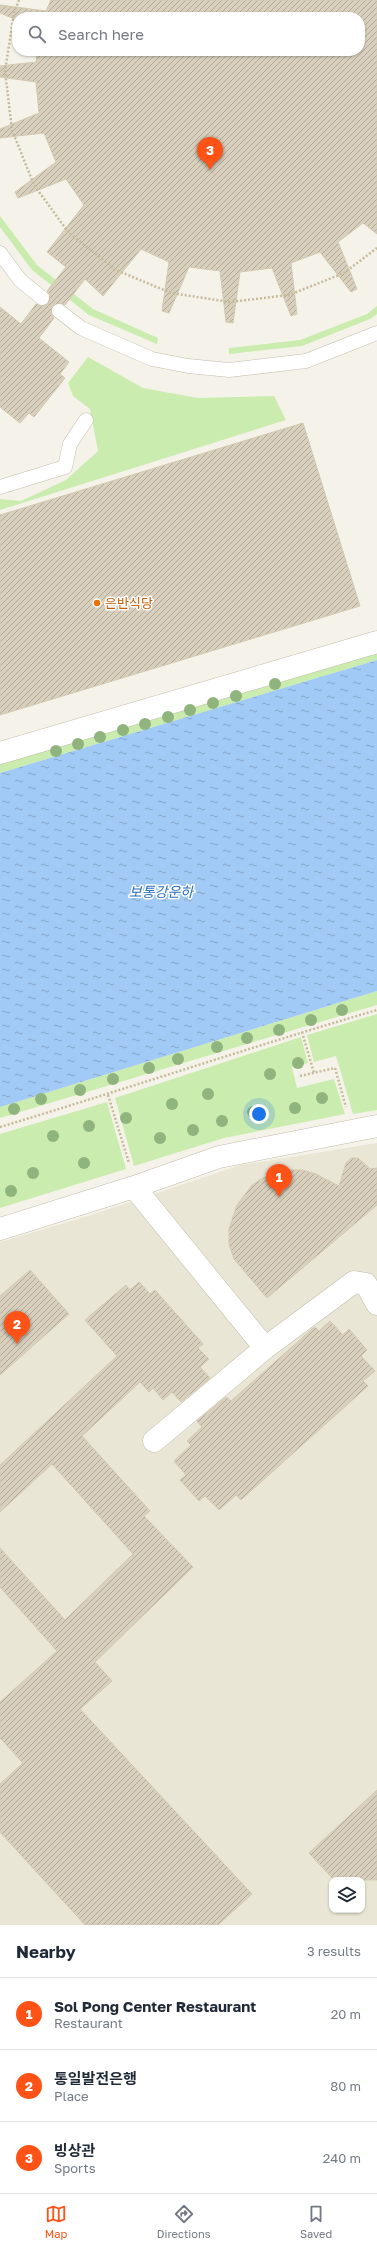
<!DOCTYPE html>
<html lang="en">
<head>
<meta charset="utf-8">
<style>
  body { margin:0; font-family:"Golos Text","Noto Sans KR",sans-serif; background:#f6f6f7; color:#1f2937 }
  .controls { position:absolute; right:12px; bottom:12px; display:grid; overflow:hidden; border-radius:8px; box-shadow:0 1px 3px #0004 }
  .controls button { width:36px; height:36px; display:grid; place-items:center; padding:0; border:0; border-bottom:1px solid #e0e1e3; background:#fff; color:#1f2937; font:20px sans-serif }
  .you { position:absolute; left:259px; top:1114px; width:14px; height:14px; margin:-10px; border:3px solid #fff; border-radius:50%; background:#1a73e8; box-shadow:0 0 0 6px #1a73e833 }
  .badge { display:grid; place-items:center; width:26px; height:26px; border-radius:50%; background:#ff5216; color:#fff; font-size:13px; font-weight:700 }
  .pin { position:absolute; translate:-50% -33px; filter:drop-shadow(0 1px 2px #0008) }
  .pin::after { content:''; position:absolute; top:21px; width:14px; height:12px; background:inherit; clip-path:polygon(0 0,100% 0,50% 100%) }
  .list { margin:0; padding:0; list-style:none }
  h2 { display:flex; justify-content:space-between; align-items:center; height:52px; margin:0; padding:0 16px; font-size:17px }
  h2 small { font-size:13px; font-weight:400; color:#747a83 }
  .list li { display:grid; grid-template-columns:26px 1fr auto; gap:12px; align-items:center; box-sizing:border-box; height:72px; padding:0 16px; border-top:1px solid #e0e1e3 }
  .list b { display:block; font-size:15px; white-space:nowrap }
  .list p { margin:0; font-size:13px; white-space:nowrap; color:#747a83 }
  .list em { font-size:13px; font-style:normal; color:#747a83 }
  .icon { flex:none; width:22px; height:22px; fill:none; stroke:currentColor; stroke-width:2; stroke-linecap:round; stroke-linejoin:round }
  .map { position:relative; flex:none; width:377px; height:1925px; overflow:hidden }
  .search { position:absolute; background:#fff; box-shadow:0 1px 3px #0004; left:12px; right:12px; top:12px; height:44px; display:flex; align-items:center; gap:10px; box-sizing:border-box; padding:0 14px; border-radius:16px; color:#747a83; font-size:15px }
  .sheet { height:268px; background:#fff }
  nav { display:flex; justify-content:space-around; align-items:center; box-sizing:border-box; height:56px; border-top:1px solid #e0e1e3; background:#fff; font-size:11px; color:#747a83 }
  nav a { display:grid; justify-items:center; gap:2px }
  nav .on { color:#ff5216 }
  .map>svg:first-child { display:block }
  .residential { fill:#eae6d6; fill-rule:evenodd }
  .green { fill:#caecaf }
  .water { fill:url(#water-ripples) }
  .building { fill:url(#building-hatch); stroke:#d3c9b0 }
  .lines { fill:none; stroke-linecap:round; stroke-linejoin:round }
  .service-casing { stroke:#c2bcaa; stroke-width:15 }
  .pedestrian-casing { stroke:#c2bcaa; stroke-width:23 }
  .minor-casing { stroke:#c2bcaa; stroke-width:23 }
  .path { stroke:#c5ba9a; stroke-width:2.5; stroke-dasharray:2 2; stroke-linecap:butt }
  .service { stroke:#fff; stroke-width:14 }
  .pedestrian { stroke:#fff; stroke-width:22 }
  .minor { stroke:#fff; stroke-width:22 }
  .tree { fill:#90b47d }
  .food-dot { fill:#e8710a; stroke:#fff; stroke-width:1.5 }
  .labels { text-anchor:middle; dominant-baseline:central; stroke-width:3; stroke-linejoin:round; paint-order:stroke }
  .food-label { font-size:13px; fill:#c56008; stroke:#fff; text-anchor:start }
  .water-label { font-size:14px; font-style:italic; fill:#276ebe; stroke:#fff }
</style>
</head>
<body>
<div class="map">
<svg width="377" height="1925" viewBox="0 0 377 1925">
  <defs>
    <pattern id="water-ripples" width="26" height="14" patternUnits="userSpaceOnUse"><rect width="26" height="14" fill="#a1caf6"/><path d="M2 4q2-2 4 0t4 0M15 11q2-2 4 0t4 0" fill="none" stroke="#85a6c8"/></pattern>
    <pattern id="building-hatch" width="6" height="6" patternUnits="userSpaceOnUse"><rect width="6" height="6" fill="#d8d0bd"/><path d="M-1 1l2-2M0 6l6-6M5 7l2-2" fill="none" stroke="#b1aa9a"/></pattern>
  </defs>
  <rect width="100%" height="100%" fill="#f5f3e9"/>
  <path class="residential" d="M 377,1143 L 377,1925 L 0,1925 L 0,1242 L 88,1216 L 241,1165 ZM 332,1880 L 362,1880 L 362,1910 L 332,1910 Z"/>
  <path class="green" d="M 0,216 L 37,265 L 93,309 L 158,338 L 157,344 L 89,315 L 32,270 L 0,227 Z
    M 377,306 L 377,314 L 370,319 L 302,346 L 229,354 L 229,348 L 300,340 L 367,314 Z
    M 88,357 L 143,388 L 198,398 L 274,396 L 286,420 L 0,510 L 0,499 L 21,501 L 66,480 L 98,451 L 90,409 L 73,396 L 68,383 Z
    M 377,649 L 377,660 L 0,773 L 0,761 Z
    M 377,991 L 377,1005 L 0,1118 L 0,1107 Z
    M 377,1014 L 377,1110 L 353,1114 L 336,1056 L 314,1062 L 307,1035 Z
    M 301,1037 L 308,1063 L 292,1067 L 297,1088 L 334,1079 L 345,1114 L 224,1138 L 134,1166 L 115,1098 Z
    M 107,1102 L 126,1169 L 0,1208 L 0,1134 Z"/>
  <path class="water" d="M 377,660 L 377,991 L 0,1107 L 0,773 Z"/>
  <path class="building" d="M 51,0 L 377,0 L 377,234 L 363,223 L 338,242 L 357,289 L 351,292 L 320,252 L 291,263 L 297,314 L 291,316 L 272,268 L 240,272 L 233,323 L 226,322 L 220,271 L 189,267 L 169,313 L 162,311 L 169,262 L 141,249 L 103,296 L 85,279 L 65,305 L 60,303 L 52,306 L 51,314 L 54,318 L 39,338 L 69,362 L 60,374 L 65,378 L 34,417 L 29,413 L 20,423 L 0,407 L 0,307 L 21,324 L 36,304 L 41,306 L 48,304 L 50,295 L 47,291 L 66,267 L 47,252 L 84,205 L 66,179 L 18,198 L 15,192 L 56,162 L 44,133 L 0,138 L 0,129 L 39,113 L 36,82 L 0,77 L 0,66 L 36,62 L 37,51 L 360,51 L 360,17 L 17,17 L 17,20 L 0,13 L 0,5 L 46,11 Z
    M 303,423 L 360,606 L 0,715 L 0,515 Z
    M 351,1158 L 358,1158 L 370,1169 L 377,1168 L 377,1205 L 267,1298 L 234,1259 L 229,1244 L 229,1229 L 237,1205 L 252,1185 L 263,1178 L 287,1170 L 302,1170 L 316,1174 L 339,1186 L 346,1163 Z
    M 30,1270 L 69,1314 L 0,1375 L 0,1296 Z
    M 139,1282 L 150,1294 L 155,1290 L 203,1344 L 198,1348 L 209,1359 L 200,1367 L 210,1378 L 181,1402 L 172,1392 L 163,1400 L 153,1388 L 149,1392 L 140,1382 L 82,1436 L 150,1511 L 144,1516 L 193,1567 L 95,1662 L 112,1681 L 80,1709 L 252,1894 L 218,1925 L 85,1925 L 0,1832 L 0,1784 L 23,1763 L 0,1738 L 0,1702 L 57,1651 L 0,1587 L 0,1548 L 65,1620 L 133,1554 L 52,1464 L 0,1512 L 0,1465 L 117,1356 L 85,1320 L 126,1285 L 130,1290 Z
    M 330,1321 L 343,1335 L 349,1329 L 367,1350 L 361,1356 L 375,1371 L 363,1381 L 368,1386 L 241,1500 L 236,1495 L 219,1510 L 205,1496 L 199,1501 L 180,1480 L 186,1475 L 174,1461 L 191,1445 L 187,1441 L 202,1427 L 197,1421 L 226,1397 L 231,1401 L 312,1329 L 315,1327 L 319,1331 Z
    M 377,1790 L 377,1880 L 334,1880 L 309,1853 Z"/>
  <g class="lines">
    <g class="service-casing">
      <path id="service" d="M 0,253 L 20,280 L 42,298
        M 59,311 L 81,328 L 152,359 L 188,366 L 229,370 L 306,361 L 377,333
        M 0,487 L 65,467 L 70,444 L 86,420"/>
    </g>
    <g class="pedestrian-casing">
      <path id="pedestrian" d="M 0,753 L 377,642"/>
    </g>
    <g class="minor-casing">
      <path id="minor" d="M 134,1187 L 265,1348 L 354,1282 L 366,1284 L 377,1304
        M 0,1229 L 134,1187 L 219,1157 L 377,1126
        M 154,1441 L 265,1348"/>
    </g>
    <path class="path" d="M 19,0 L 14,13 L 5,71 L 12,130 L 34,185 L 69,233 L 116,270 L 171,293 L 230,302 L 289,295 L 344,273 L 377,248
      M 302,1032 L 314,1073
      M 300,1076 L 335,1068 L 346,1107
      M 108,1095 L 129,1163
      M 0,1127 C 126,1089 251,1047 377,1010"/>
    <use href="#service" class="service"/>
    <use href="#pedestrian" class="pedestrian"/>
    <use href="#minor" class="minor"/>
  </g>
  <g class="tree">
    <circle cx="275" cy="684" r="6"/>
    <circle cx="236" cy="696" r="6"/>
    <circle cx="213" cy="703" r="6"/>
    <circle cx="190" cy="710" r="6"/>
    <circle cx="168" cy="717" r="6"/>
    <circle cx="145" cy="724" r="6"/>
    <circle cx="123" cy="730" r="6"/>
    <circle cx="100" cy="737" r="6"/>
    <circle cx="78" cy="744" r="6"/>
    <circle cx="56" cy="751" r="6"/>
    <circle cx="342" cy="1010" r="6"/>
    <circle cx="311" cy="1020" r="6"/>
    <circle cx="279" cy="1030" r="6"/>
    <circle cx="247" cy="1038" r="6"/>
    <circle cx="217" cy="1047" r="6"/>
    <circle cx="178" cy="1059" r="6"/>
    <circle cx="298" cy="1063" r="6"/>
    <circle cx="149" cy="1068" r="6"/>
    <circle cx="270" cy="1074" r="6"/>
    <circle cx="113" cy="1079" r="6"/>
    <circle cx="80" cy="1090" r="6"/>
    <circle cx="208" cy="1094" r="6"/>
    <circle cx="322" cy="1098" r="6"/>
    <circle cx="41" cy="1099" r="6"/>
    <circle cx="172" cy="1104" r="6"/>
    <circle cx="295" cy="1108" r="6"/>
    <circle cx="14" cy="1109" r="6"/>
    <circle cx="253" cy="1112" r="6"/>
    <circle cx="126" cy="1118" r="6"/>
    <circle cx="222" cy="1121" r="6"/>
    <circle cx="89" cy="1126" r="6"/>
    <circle cx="193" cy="1130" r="6"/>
    <circle cx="53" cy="1136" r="6"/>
    <circle cx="160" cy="1138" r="6"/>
    <circle cx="84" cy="1163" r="6"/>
    <circle cx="33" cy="1173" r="6"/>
    <circle cx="11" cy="1191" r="6"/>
  </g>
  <circle class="food-dot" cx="97" cy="603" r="4"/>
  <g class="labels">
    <g class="food-label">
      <text x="105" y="603">은반식당</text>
    </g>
    <g class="water-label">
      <text x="161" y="891">보통강운하</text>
    </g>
  </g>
</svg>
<div class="controls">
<button><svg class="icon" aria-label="layers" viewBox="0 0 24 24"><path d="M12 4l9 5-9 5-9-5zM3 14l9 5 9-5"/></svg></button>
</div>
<div class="you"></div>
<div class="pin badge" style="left:279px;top:1197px">1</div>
<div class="pin badge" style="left:17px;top:1344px">2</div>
<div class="pin badge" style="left:210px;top:170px">3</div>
<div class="search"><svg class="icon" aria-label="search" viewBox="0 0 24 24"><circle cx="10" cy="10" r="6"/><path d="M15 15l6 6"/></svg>Search here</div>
</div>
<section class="sheet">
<h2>Nearby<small>3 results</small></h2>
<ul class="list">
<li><span class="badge">1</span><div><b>Sol Pong Center Restaurant</b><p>Restaurant</p></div><em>20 m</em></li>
<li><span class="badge">2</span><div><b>통일발전은행</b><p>Place</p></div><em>80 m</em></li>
<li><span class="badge">3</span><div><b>빙상관</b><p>Sports</p></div><em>240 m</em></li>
</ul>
</section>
<nav>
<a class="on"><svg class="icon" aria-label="map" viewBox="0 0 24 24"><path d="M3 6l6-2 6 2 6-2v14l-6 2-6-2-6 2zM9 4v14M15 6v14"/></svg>Map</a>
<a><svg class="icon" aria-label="directions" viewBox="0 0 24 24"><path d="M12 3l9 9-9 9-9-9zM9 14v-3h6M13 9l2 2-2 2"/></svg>Directions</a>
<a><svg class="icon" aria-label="saved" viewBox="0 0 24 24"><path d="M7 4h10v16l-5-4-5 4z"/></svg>Saved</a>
</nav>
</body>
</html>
